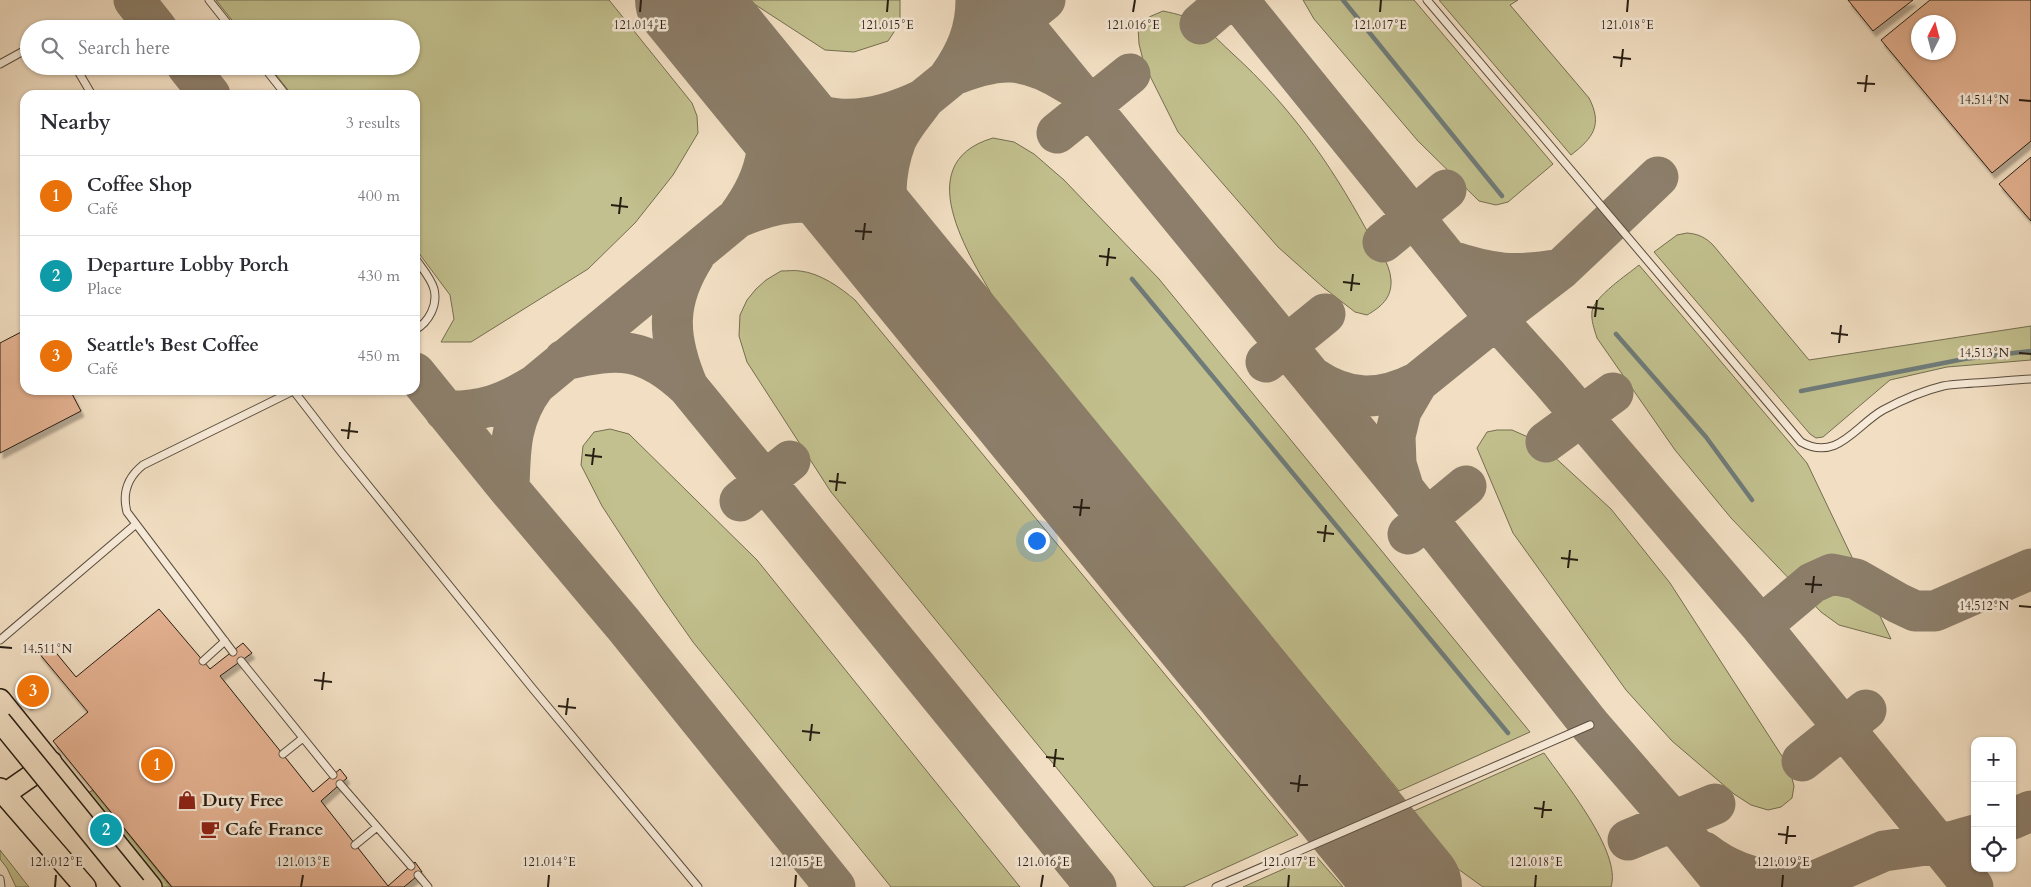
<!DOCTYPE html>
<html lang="en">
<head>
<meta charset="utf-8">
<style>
  body { margin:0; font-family:Cardo,serif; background:#f2f2f3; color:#2b2b33 }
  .controls { position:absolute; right:15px; bottom:15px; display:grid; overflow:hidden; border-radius:10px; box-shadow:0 1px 4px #0004 }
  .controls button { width:45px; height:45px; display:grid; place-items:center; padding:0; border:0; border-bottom:1px solid #e1e1e2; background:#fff; color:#2b2b33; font:25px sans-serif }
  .compass { position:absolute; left:1911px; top:15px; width:45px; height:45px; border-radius:50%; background:#fff; box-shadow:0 1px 4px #0004; rotate:6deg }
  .you { position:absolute; left:1036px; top:540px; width:18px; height:18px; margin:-12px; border:4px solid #fff; border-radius:50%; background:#1a73e8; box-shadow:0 0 0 8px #1a73e833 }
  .badge { display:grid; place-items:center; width:32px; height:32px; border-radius:50%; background:#db2777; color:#fff; font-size:16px; font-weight:700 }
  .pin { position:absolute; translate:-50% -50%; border:2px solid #fff; box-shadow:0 1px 5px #0006 }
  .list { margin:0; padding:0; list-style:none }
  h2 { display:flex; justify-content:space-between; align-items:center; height:65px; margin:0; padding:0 20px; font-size:21px }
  h2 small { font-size:16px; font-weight:400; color:#7c7c81 }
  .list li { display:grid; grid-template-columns:32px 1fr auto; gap:15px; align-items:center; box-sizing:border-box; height:80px; padding:0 20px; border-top:1px solid #e1e1e2 }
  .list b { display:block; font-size:19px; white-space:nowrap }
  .list p { margin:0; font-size:16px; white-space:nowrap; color:#7c7c81 }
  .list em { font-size:16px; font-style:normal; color:#7c7c81 }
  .icon { flex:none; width:28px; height:28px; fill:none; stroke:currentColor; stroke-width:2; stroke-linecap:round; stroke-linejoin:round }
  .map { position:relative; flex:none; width:2031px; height:887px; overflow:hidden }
  .search { position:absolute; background:#fff; box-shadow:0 1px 4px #0004; left:20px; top:20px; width:400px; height:55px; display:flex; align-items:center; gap:12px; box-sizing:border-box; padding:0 18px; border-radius:28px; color:#7c7c81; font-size:19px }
  .panel { position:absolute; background:#fff; box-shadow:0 1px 4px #0004; left:20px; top:90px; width:400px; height:305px; border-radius:15px }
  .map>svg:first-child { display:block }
  .green { fill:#c2c08e; stroke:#746e50 }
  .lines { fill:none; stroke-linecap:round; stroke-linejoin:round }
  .stream { stroke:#6f7b79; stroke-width:4.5 }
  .taxiway { stroke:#8c7e6a; stroke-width:41 }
  .runway { stroke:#8c7e6a; stroke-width:102 }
  .building { fill:#e6b393; stroke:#261c12; fill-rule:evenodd; filter:url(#shadow) }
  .lane-casing { stroke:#594d3e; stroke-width:9 }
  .primary-casing { stroke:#261c12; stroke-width:24 }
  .lane { stroke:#f7ead8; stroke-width:7 }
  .primary { stroke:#f2dfc3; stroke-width:21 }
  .primary-bridge-casing { stroke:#261c12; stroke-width:24; stroke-linecap:butt }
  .primary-bridge { stroke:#f2dfc3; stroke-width:21 }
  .ticks { fill:none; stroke:#261c12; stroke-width:2 }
  .labels { text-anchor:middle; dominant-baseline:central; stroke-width:5; stroke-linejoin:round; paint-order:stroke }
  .poi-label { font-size:18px; font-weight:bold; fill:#261c12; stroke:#f7ead8; text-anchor:start }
  .ticks-label { font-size:12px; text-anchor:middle; fill:#261c12; stroke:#f7ead8; stroke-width:5; stroke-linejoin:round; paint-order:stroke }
</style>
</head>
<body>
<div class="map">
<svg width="2031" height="887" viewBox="0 0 2031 887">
  <defs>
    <filter id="shadow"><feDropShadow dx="3" dy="5.5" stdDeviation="1" flood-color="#0004"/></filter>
  </defs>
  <rect width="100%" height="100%" fill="#f2dfc3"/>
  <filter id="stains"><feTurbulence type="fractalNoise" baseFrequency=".004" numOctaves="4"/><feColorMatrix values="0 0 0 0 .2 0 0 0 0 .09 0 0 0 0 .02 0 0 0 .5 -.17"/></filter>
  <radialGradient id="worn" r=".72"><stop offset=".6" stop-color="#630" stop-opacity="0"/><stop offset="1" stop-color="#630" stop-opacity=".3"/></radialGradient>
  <path class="green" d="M 216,0 L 609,0 L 692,103 L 697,116 L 698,133 L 673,175 L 635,223 L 588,269 L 471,342 L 441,342 L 454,319 L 450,295 L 415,248 L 415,95 L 292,95 L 269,66 L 411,66 L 411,29 L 239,29 Z
    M 748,0 L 900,0 L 900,23 L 888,41 L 854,52 L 825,50 Z
    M 1303,0 L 1414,0 L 1553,164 L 1508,202 L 1496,205 L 1479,201 L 1418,141 L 1314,19 Z
    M 1439,0 L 1518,0 L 1510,5 L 1589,98 C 1603,125 1593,138 1571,155 Z
    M 1163,11 C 1177,14 1191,17 1202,26 C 1213,34 1223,45 1233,54 C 1289,105 1330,163 1366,229 C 1375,244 1390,262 1391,280 C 1392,298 1381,307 1367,315 L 1355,312 L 1324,288 L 1278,247 L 1178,132 L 1144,64 L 1139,44 L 1138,27 L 1149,17 Z
    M 993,138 L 1014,142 L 1034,154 L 1064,180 L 1159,279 L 1530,732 L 1399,791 L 1002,312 C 975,264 904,164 993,138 Z
    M 1687,233 C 1698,234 1705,237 1713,245 L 1809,360 L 2031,326 L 2031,360 L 1947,367 L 1890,380 L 1823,437 L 1816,438 L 1810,434 L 1654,252 L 1677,235 Z
    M 1639,265 L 1807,463 L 1891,639 L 1839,625 L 1821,612 L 1731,518 L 1675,450 L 1597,338 C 1594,328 1591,321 1592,311 C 1595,296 1627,275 1639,265 Z
    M 781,271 C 787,271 794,270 800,271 C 820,273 841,288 855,300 L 1298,835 L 1183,887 L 1154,887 L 831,492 L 747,362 L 739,336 L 740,315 L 747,300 L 756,289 L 766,280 Z
    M 610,429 L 629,434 L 757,560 L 1020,887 L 891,887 L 693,642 L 660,595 L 602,506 L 581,465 L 583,446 L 594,432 Z
    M 1497,430 L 1512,430 L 1537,441 L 1611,509 L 1670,583 L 1789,767 L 1794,786 L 1792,798 L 1781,807 L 1768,810 L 1751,805 L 1734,794 L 1672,741 L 1626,690 L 1513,533 L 1477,448 L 1487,432 Z
    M 1544,753 C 1564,782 1622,852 1611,887 L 1483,887 L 1458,869 L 1414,811 Z
    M 93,790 L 168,883 L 172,887 L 140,887 L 88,793 Z
    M 0,850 L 29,887 L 16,887 L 7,868 L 0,859 Z
    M 1315,855 L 1343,887 L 1243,887 Z"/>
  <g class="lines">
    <path class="stream" d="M 1343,0 L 1502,196
      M 1132,279 L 1508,733
      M 1616,334 L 1706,437 L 1752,500
      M 1801,391 L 1964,359 L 2031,351"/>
    <path class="taxiway" d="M 134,0 L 157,29
      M 976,0 C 976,30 966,53 949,77 C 997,57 1025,55 1069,84
      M 1003,0 L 1405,491 L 1590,725 L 1673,821 L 1727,887
      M 1238,0 L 1496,319 L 1549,378 L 1761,626 L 1973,887
      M 1200,24 L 1228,0
      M 187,66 L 210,95
      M 753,82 C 812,125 858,131 924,99 C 915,112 903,125 896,140 C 884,171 882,211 894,242 C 898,253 904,263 909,273
      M 753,82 C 778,133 770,174 737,218 C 795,193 828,197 878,235
      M 1057,133 L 1130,74
      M 1383,242 L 1446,190
      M 1448,260 C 1492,275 1515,277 1561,269
      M 564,360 C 620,347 645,347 688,387 C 667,337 665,302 695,255
      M 1266,362 L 1325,314
      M 415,373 L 509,489 L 623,624 L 835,887
      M 1312,377 C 1349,402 1380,401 1418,382
      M 688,387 L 1096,887
      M 445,411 C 482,412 504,404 535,385 L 737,218 L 789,183 L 876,134 L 904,115 L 1045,0
      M 1546,442 L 1613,393
      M 509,489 C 510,449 510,418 535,385
      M 1404,490 L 1396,464 L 1395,436 L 1401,411 L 1418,382 L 1496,319 L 1561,269 L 1658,177
      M 740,501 L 790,461
      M 1408,534 L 1466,486
      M 1761,626 L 1812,583 L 1832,574 L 1856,579 L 1898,603 L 1915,611 L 1935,611 L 2031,569
      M 1802,761 L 1866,710
      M 2012,819 L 2031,811
      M 1628,840 L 1715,804
      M 1704,852 C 1737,878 1776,885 1817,880 L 1814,887
      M 1801,887 L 1884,851 L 1954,841 L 1975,835"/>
    <path class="runway" d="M 686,0 L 1411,887"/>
  </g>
  <path class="building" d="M 1848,0 L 1913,0 L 1873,31 Z
    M 1930,0 L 2031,0 L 2031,141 L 1992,173 L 1881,40 ZM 1918,22 L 1948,22 L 1948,52 L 1918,52 Z
    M 2031,157 L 2031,221 L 1999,184 Z
    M 25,330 L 25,390 L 70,390 L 81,411 L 0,453 L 0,343 Z
    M 159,609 L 210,669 L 243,643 L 252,653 L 220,676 L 313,792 L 340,769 L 347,778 L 321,801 L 388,886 L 415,862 L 422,872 L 404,887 L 172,887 L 53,741 L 88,712 L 38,652 L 48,643 L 76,677 Z
    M 38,677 L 48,689 L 28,705 L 19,693 Z"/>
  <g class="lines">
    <g class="lane-casing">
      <path id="lane" d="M 209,0 L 232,29
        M 1427,0 L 1801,442 C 1837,462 1855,426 1883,410 C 1902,400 1922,391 1943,386 C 1953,384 1964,384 1974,383 C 1993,382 2012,380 2031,379
        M 0,64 L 29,48
        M 75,66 L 92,95
        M 263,66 L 286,95
        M 415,258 C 421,267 431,278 434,289 C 438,305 429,322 415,330
        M 293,390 L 341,452 L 533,689 L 698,887
        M 0,640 L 136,524
        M 233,652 L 127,512 C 122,493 128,477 143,465 L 295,390
        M 203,661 L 225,641
        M 241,661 L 333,775
        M 283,754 L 303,738
        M 340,784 L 411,866
        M 355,845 L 377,827
        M 418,875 L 428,887
        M 0,879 L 1,887
        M 1216,887 L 1590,725"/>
    </g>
    <g class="primary-casing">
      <path id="primary" d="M 0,700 L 151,887
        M 0,789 L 85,887
        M 5,794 L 51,762"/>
    </g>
    <use href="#lane" class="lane"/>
    <use href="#primary" class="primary"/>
    <g class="primary-bridge-casing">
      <path id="primary-bridge" d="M 0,721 L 135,887"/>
    </g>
    <use href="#primary-bridge" class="primary-bridge"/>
  </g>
  <path class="ticks" d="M 640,12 L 641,0M 887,12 L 888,0M 1133,12 L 1135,0M 1380,12 L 1381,0M 1627,12 L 1628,0M 1613,57 L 1631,59M 1621,67 L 1623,49M 1857,83 L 1875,84M 1865,92 L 1867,75M 2019,100 L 2031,101M 611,205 L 628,207M 619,214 L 621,197M 855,231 L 872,232M 863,240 L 865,223M 1099,256 L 1116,258M 1107,266 L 1109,248M 1343,282 L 1360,284M 1351,291 L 1353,274M 1587,307 L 1604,309M 1595,317 L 1597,300M 1831,333 L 1848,335M 1839,343 L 1841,325M 2019,353 L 2031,354M 341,430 L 358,432M 348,439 L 350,422M 585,455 L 602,457M 592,465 L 594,448M 829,481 L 846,483M 836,491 L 838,473M 1073,507 L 1090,508M 1080,516 L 1082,499M 1317,532 L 1334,534M 1324,542 L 1326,525M 1561,558 L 1578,560M 1568,568 L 1570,550M 1805,584 L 1822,585M 1812,593 L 1814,576M 2019,606 L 2031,607M 0,647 L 12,648M 314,680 L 332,682M 322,690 L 324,672M 558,706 L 576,708M 566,715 L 568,698M 802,731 L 820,733M 810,741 L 812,724M 1046,757 L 1064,759M 1054,767 L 1056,749M 1290,783 L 1308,785M 1298,792 L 1300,775M 1534,808 L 1552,810M 1542,818 L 1544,801M 1778,834 L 1796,836M 1786,844 L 1788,826M 55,887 L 56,875M 301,887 L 303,875M 548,887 L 549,875M 795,887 L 796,875M 1041,887 L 1043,875M 1288,887 L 1289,875M 1535,887 L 1536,875M 1782,887 L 1783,875"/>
  <defs>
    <g id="shop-bare" transform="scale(1.5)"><path d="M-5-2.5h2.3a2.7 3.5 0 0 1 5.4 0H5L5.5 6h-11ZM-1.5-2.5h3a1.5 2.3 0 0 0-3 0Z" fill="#8f2418" stroke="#f7ead8" stroke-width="2.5" paint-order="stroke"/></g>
    <g id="cafe-bare" transform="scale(1.5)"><path d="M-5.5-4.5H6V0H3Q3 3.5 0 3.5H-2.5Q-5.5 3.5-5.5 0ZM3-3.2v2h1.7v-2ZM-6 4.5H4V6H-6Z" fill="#8f2418" stroke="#f7ead8" stroke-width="2.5" paint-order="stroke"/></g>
  </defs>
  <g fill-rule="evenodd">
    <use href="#shop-bare" x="187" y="800"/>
    <use href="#cafe-bare" x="210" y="829"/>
  </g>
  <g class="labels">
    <g class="poi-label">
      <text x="202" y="800">Duty Free</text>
      <text x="225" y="829">Cafe France</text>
    </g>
  </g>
  <g class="ticks-label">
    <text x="640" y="29">121.014°E</text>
    <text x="887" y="29">121.015°E</text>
    <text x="1133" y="29">121.016°E</text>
    <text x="1380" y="29">121.017°E</text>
    <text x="1627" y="29">121.018°E</text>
    <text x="1984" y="104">14.514°N</text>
    <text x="1984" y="357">14.513°N</text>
    <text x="1984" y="610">14.512°N</text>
    <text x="47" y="653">14.511°N</text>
    <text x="56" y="866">121.012°E</text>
    <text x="303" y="866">121.013°E</text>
    <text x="549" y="866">121.014°E</text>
    <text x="796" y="866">121.015°E</text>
    <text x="1043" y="866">121.016°E</text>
    <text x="1289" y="866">121.017°E</text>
    <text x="1536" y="866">121.018°E</text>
    <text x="1783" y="866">121.019°E</text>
  </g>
  <rect width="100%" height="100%" filter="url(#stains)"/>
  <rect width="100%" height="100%" fill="url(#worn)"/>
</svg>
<div class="controls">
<button>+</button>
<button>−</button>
<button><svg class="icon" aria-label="locate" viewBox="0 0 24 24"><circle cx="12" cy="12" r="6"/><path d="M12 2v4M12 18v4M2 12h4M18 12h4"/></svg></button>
</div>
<svg class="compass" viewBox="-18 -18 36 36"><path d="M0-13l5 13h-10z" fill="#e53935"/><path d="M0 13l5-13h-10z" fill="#7c7c81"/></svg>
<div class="you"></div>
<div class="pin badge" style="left:157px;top:765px;background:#e8710a">1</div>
<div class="pin badge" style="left:106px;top:830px;background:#0f9aa8">2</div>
<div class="pin badge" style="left:33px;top:691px;background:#e8710a">3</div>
<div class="search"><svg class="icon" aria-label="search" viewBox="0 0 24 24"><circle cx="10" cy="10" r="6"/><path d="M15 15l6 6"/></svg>Search here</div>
<section class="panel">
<h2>Nearby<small>3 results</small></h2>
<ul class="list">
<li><span class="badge" style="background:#e8710a">1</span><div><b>Coffee Shop</b><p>Café</p></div><em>400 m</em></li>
<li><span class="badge" style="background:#0f9aa8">2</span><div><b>Departure Lobby Porch</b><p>Place</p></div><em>430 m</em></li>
<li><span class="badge" style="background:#e8710a">3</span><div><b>Seattle's Best Coffee</b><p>Café</p></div><em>450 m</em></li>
</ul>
</section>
</div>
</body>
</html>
